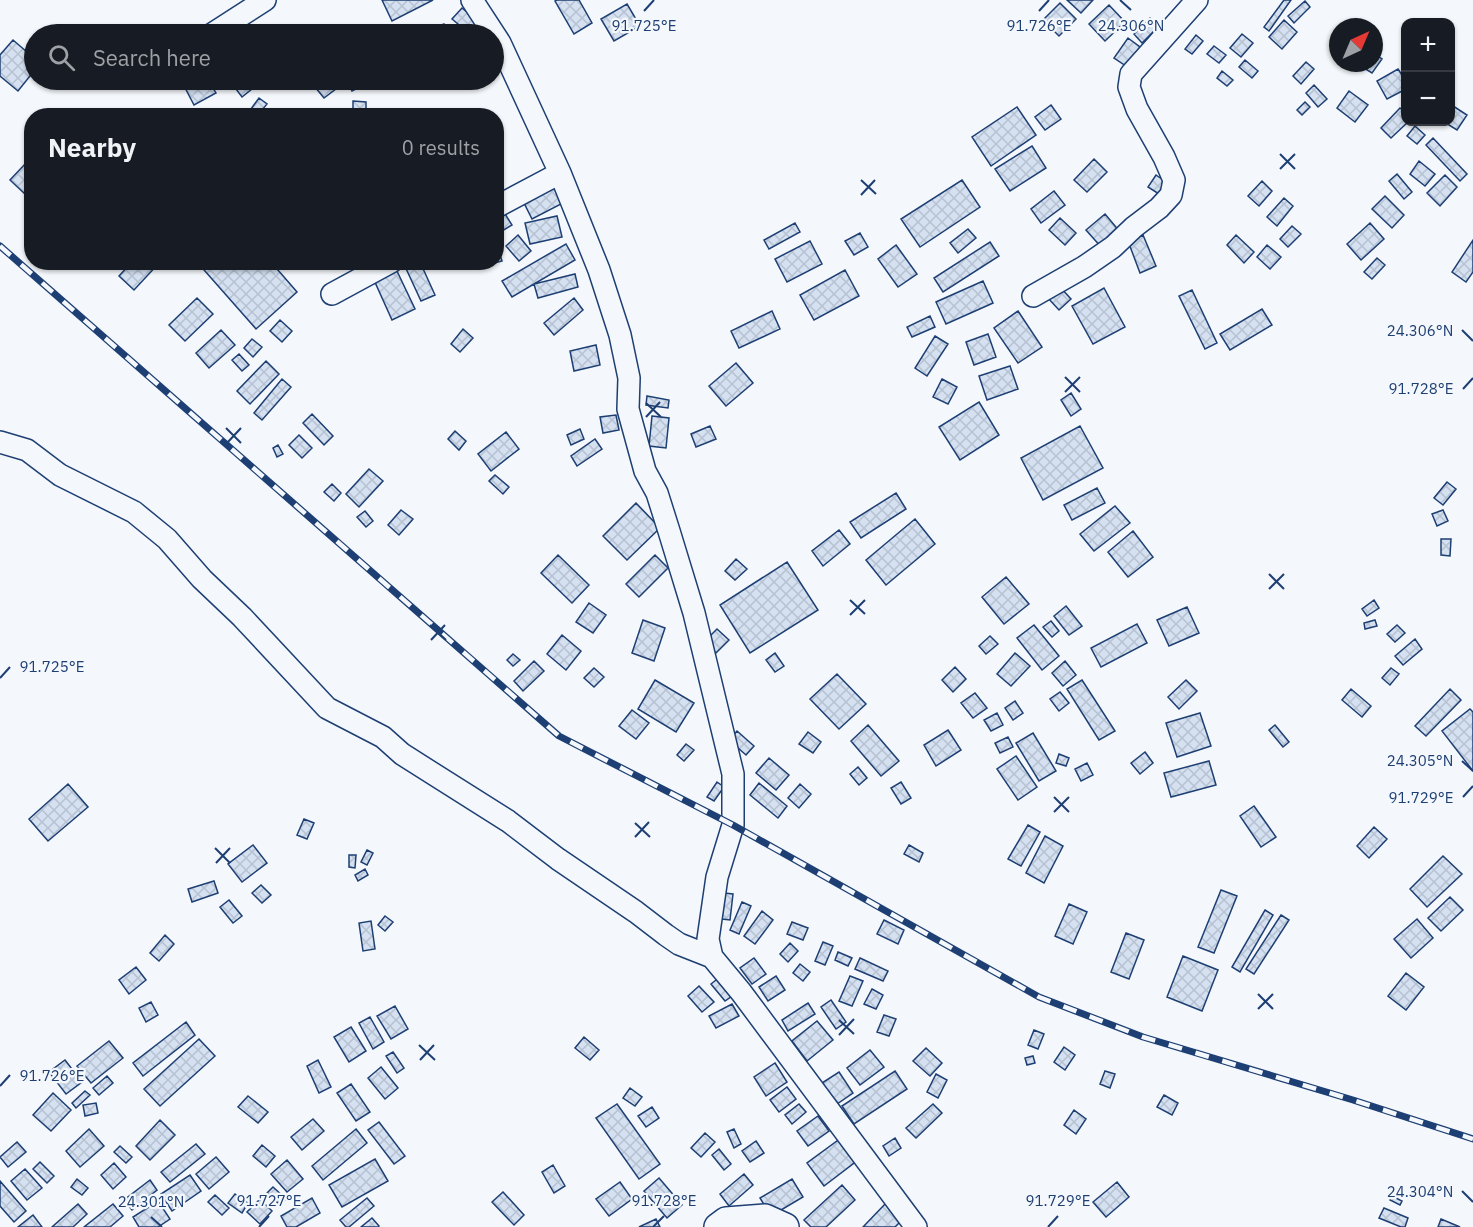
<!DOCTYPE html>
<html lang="en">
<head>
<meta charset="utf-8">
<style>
  body { margin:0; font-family:"IBM Plex Sans",sans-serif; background:#20242c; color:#f1f3f6 }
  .controls { position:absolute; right:18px; top:18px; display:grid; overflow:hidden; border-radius:12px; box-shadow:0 2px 4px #0004 }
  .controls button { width:54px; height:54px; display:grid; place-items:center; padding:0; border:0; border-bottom:2px solid #363941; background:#171b24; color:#f1f3f6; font:30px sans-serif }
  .compass { position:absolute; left:1329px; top:18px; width:54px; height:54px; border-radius:50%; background:#171b24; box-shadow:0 2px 4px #0004; rotate:44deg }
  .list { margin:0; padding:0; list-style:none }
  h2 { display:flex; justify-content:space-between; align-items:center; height:78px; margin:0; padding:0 24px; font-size:26px }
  h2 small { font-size:20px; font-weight:400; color:#9ea1a6 }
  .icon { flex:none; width:33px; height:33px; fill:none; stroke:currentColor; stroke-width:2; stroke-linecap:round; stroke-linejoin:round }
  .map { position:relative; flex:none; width:1473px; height:1227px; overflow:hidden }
  .search { position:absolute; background:#171b24; box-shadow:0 2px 4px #0004; left:24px; top:24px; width:480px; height:66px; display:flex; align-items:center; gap:15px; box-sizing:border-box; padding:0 21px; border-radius:33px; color:#9ea1a6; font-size:22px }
  .panel { position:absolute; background:#171b24; box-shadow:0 2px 4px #0004; left:24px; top:108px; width:480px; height:162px; border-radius:24px }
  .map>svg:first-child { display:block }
  .building { fill:url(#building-cross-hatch); stroke:#1d3f73; stroke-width:1.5 }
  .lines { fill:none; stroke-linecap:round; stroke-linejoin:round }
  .minor-casing { stroke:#1d3f73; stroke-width:24 }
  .major-casing { stroke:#1d3f73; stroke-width:30 }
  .minor { stroke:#f4f7fb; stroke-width:21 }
  .major { stroke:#f4f7fb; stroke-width:27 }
  .rail-casing { stroke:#1d3f73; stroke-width:7 }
  .rail { stroke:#f4f7fb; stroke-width:4.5; stroke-dasharray:14; stroke-linecap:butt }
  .ticks { fill:none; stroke:#1d3f73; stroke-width:2 }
  .ticks-label { font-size:15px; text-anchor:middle; fill:#1d3f73; stroke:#f4f7fb; stroke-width:4.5; stroke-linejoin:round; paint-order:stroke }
</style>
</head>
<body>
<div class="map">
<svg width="1473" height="1227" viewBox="0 0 1473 1227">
  <defs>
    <pattern id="building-cross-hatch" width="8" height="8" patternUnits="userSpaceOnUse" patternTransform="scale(1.5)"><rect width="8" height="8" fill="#d5e0f0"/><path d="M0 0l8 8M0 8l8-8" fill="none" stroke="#b6c1d1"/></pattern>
  </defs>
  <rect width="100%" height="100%" fill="#f4f7fb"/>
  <path class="building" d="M 382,0 L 433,0 L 392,21 Z
    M 557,0 L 579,0 L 592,23 L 574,34 L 555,1 Z
    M 1067,0 L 1093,0 L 1081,13 Z
    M 1284,0 L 1291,0 L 1269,31 L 1264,27 Z
    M 1305,1 L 1310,7 L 1294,23 L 1288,16 Z
    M 1060,3 L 1076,19 L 1059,36 L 1043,20 Z
    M 627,4 L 640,26 L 614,41 L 601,19 Z
    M 1109,5 L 1125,22 L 1105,41 L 1089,24 Z
    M 462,8 L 485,27 L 479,34 L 470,34 L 452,19 Z
    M 1150,18 L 1158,27 L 1142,43 L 1134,34 Z
    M 1284,20 L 1297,32 L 1282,49 L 1269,37 Z
    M 444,24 L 449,34 L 419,34 Z
    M 1242,34 L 1253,43 L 1241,57 L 1230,48 Z
    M 1196,35 L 1203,41 L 1192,54 L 1185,49 Z
    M 1128,38 L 1140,47 L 1126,66 L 1114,58 Z
    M 13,40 L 34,58 L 34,71 L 18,91 L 0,76 L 0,55 Z
    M 1214,46 L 1226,55 L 1219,63 L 1207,54 Z
    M 1374,53 L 1382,59 L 1372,73 L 1364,68 L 1368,63 L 1374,63 Z
    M 1245,60 L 1258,71 L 1252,78 L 1239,67 Z
    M 1306,62 L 1314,69 L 1301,84 L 1293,76 Z
    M 1398,69 L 1406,81 L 1406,89 L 1387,99 L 1377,81 Z
    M 1222,71 L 1233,80 L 1227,86 L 1217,78 Z
    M 181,80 L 208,80 L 216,93 L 194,105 Z
    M 239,80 L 263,80 L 242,97 L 233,85 Z
    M 312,80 L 337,80 L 341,85 L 324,98 L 310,81 Z
    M 347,80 L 359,80 L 362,86 L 352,91 Z
    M 1314,85 L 1327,99 L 1318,107 L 1306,93 Z
    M 1349,91 L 1368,105 L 1355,122 L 1337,108 Z
    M 259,98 L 267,104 L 258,115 L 251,109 Z
    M 353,101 L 366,102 L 366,116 L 353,116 Z
    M 1305,102 L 1310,107 L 1302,115 L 1297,110 Z
    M 1450,104 L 1467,115 L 1457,130 L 1444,122 L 1450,122 Z
    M 1051,105 L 1061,119 L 1045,130 L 1035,117 Z
    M 1017,107 L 1036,135 L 991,166 L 972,137 Z
    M 1400,108 L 1406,113 L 1406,122 L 1408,122 L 1391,138 L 1381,128 Z
    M 1415,126 L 1425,135 L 1417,144 L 1407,136 Z
    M 1433,138 L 1467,174 L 1460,181 L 1426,145 Z
    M 1032,146 L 1046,168 L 1010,191 L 995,169 Z
    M 1094,159 L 1107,172 L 1087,192 L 1074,180 Z
    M 1419,161 L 1435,174 L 1425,186 L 1410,174 Z
    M 26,163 L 32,168 L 32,189 L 26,195 L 10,180 Z
    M 1397,174 L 1412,192 L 1404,199 L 1389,181 Z
    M 1156,175 L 1169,184 L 1162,196 L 1148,187 Z
    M 1445,175 L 1457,187 L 1440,206 L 1427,193 Z
    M 962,180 L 980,207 L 920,247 L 901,219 Z
    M 1262,181 L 1272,191 L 1259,206 L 1248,196 Z
    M 554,185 L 563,203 L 532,219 L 523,201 Z
    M 1054,191 L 1065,205 L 1041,223 L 1031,209 Z
    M 1385,196 L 1404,215 L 1392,228 L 1372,209 Z
    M 1284,198 L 1293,206 L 1277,226 L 1267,217 Z
    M 502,209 L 512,225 L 499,233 L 496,228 L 496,212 Z
    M 1105,214 L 1120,232 L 1102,248 L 1086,230 Z
    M 557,216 L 562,237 L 530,244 L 525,223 Z
    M 1060,218 L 1076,233 L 1065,245 L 1049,230 Z
    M 795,223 L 800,232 L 769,249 L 764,240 Z
    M 1370,223 L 1384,239 L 1361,260 L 1347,244 Z
    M 1292,226 L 1301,234 L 1288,247 L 1280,239 Z
    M 968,229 L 976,238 L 958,253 L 950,243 Z
    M 860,233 L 868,247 L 854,255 L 845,241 Z
    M 518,235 L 531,251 L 519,261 L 506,246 Z
    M 1143,235 L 1156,266 L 1140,273 L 1128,241 Z
    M 1236,235 L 1254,252 L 1244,263 L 1227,245 Z
    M 1473,240 L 1473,272 L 1466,282 L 1452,272 Z
    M 496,241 L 502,261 L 494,263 L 496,262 Z
    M 810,241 L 822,264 L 787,282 L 775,259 Z
    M 990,242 L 999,256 L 943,292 L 934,278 Z
    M 566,244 L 575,260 L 512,297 L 502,281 Z
    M 896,245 L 917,274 L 898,287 L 878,259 Z
    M 1267,245 L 1281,257 L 1270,269 L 1257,257 Z
    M 1377,258 L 1385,265 L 1372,279 L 1364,272 Z
    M 132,262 L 160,262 L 134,290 L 119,276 Z
    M 197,262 L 271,262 L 297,292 L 256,329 Z
    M 403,262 L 420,262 L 435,295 L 421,301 Z
    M 396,269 L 415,309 L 392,320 L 374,280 Z
    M 845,270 L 859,296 L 814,320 L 800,295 Z
    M 575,274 L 578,287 L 538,298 L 534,284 Z
    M 983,281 L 993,303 L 946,324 L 936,302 Z
    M 1060,287 L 1071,299 L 1059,310 L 1048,298 Z
    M 1104,288 L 1125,327 L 1093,344 L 1072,306 Z
    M 1192,290 L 1217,343 L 1205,349 L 1179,296 Z
    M 197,298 L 213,314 L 185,341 L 169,325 Z
    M 574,298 L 583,310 L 554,335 L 544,323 Z
    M 1262,309 L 1272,325 L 1230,350 L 1220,334 Z
    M 772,311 L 780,329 L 739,348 L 731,331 Z
    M 1018,311 L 1042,347 L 1018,363 L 994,328 Z
    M 930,316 L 935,327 L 912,337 L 907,327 Z
    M 280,320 L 292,331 L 282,342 L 270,331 Z
    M 463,329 L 473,338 L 460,352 L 451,344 Z
    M 221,330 L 235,345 L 209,368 L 196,353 Z
    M 988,334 L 996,357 L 974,365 L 966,342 Z
    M 935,336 L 948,344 L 927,376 L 915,368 Z
    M 252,339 L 262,347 L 253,357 L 244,348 Z
    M 596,345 L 600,365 L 574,371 L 570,351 Z
    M 239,354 L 249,365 L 242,371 L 232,360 Z
    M 266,361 L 279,374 L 250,404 L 237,391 Z
    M 736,363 L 753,383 L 726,406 L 709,386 Z
    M 1010,366 L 1018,389 L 987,400 L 979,376 Z
    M 282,379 L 291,387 L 262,420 L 254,413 Z
    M 942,379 L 957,387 L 948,404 L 933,397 Z
    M 1071,393 L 1081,409 L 1071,416 L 1061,400 Z
    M 647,396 L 669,400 L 668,408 L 646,405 Z
    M 979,402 L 999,435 L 960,460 L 939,427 Z
    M 312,414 L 333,436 L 324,445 L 303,423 Z
    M 616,415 L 619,430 L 603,433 L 600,417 Z
    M 652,416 L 669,418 L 666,448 L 649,446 Z
    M 710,426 L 716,439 L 696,447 L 691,434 Z
    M 1080,426 L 1103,468 L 1043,500 L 1021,458 Z
    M 580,429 L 584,439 L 571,445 L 567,435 Z
    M 455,431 L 466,441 L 459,450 L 448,439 Z
    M 506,432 L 519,449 L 491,471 L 478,454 Z
    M 299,435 L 312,448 L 302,458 L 289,445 Z
    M 595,439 L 602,449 L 577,466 L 571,456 Z
    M 278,445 L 283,454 L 277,457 L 273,448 Z
    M 369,469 L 383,481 L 359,507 L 346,494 Z
    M 495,475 L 509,487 L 503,494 L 489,481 Z
    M 1447,482 L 1456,489 L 1443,505 L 1434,498 Z
    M 332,484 L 341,493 L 334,501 L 324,492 Z
    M 1097,488 L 1105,503 L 1072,520 L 1064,505 Z
    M 896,493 L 906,509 L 861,538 L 850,522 Z
    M 636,503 L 660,528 L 627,560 L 603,536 Z
    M 1115,506 L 1130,523 L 1094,551 L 1080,534 Z
    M 401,510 L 413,519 L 399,535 L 388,525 Z
    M 1443,510 L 1448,521 L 1437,526 L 1432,514 Z
    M 365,511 L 373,521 L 366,527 L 357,517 Z
    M 915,519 L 935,544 L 886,585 L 866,560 Z
    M 839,530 L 850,544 L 823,566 L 812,551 Z
    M 1133,531 L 1153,557 L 1128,577 L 1108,552 Z
    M 1441,539 L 1451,539 L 1450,556 L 1441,555 Z
    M 558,555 L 589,585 L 572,603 L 541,573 Z
    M 655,555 L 668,568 L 639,597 L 626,584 Z
    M 736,559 L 747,569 L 735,580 L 725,571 Z
    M 787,562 L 818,610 L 750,653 L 720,605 Z
    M 1006,577 L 1029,604 L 1004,624 L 982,597 Z
    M 1374,600 L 1379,608 L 1367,616 L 1362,609 Z
    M 589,603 L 606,615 L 593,633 L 576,622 Z
    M 1066,606 L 1082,626 L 1069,635 L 1054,616 Z
    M 1187,607 L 1199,633 L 1169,646 L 1157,620 Z
    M 643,620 L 665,628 L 654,661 L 632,653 Z
    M 1375,620 L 1377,626 L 1365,629 L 1364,623 Z
    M 1051,621 L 1059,631 L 1052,637 L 1043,627 Z
    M 1137,624 L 1147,643 L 1101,667 L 1091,648 Z
    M 1034,625 L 1059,656 L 1042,670 L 1017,638 Z
    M 1397,625 L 1405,633 L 1395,642 L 1387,634 Z
    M 717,629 L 729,640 L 716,653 L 705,641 Z
    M 562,635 L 581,651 L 566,670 L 547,654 Z
    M 990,636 L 998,644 L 986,654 L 979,646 Z
    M 1415,639 L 1422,649 L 1403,665 L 1395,656 Z
    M 775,653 L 784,666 L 775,672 L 766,660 Z
    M 1015,653 L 1030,666 L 1011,686 L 997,674 Z
    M 513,654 L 520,660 L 513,666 L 507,660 Z
    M 534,661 L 544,671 L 523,691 L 514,681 Z
    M 1065,661 L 1076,675 L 1063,686 L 1052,673 Z
    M 955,667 L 966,679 L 953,692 L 942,680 Z
    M 594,668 L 604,677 L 594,687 L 584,678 Z
    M 1391,668 L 1399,674 L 1390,685 L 1382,678 Z
    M 837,674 L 866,704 L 839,729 L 810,699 Z
    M 655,680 L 694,703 L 676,732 L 638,709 Z
    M 1082,680 L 1115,731 L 1099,740 L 1067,689 Z
    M 1186,680 L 1197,691 L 1179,709 L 1168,697 Z
    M 1351,689 L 1371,706 L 1362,717 L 1342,700 Z
    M 1450,689 L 1461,700 L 1426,736 L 1415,726 Z
    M 1060,692 L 1069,703 L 1059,711 L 1050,699 Z
    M 975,693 L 987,708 L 973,718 L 961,703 Z
    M 1015,701 L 1023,713 L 1013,720 L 1005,708 Z
    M 1470,709 L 1473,712 L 1473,771 L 1442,731 Z
    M 632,710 L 649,723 L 636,739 L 619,726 Z
    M 997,713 L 1003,725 L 991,731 L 984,720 Z
    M 1200,713 L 1211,746 L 1177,757 L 1166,723 Z
    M 868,725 L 899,761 L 881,776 L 851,741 Z
    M 1275,725 L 1289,742 L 1283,747 L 1269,730 Z
    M 948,730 L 961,750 L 936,766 L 924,745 Z
    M 737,731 L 754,746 L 746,755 L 729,740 Z
    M 808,732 L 821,742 L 813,753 L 799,744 Z
    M 1033,733 L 1056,771 L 1039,781 L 1016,743 Z
    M 1008,737 L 1013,747 L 1000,753 L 995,743 Z
    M 686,744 L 694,750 L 684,761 L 677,755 Z
    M 1145,752 L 1153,763 L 1140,774 L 1131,763 Z
    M 1059,754 L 1069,758 L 1066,766 L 1056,763 Z
    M 1016,756 L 1037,787 L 1018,800 L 997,769 Z
    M 769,758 L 789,775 L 776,790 L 756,773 Z
    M 1209,761 L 1216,785 L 1171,797 L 1164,773 Z
    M 1087,763 L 1093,775 L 1081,781 L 1075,769 Z
    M 858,767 L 867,778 L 859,785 L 850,774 Z
    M 717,782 L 724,787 L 714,801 L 707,797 Z
    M 901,782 L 911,798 L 901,804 L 891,788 Z
    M 759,783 L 787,806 L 778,818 L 750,795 Z
    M 68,784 L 88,807 L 48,841 L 29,819 Z
    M 800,784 L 811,794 L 799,808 L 788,798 Z
    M 1254,806 L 1276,837 L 1261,847 L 1240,816 Z
    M 304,819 L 314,823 L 307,839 L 297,835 Z
    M 1028,825 L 1040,832 L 1021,866 L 1008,859 Z
    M 1374,827 L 1387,839 L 1369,858 L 1357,846 Z
    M 1045,836 L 1063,846 L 1044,883 L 1026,873 Z
    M 253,845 L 267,863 L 242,882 L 228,864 Z
    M 909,845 L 923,853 L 919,862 L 904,854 Z
    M 367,850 L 373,853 L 367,865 L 361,862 Z
    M 349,855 L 356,855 L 355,868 L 349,867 Z
    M 1443,856 L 1462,874 L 1427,907 L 1410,889 Z
    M 365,869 L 368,875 L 358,881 L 355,875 Z
    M 214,881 L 218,893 L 192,902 L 188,889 Z
    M 261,885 L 271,895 L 262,903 L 252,893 Z
    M 1221,890 L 1237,896 L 1214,953 L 1198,947 Z
    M 724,893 L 733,894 L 730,920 L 722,919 Z
    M 1450,897 L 1463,910 L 1441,931 L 1428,918 Z
    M 229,900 L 242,916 L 233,923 L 220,907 Z
    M 742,902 L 751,906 L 739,934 L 730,930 Z
    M 1069,904 L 1087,912 L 1073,944 L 1055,936 Z
    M 1265,910 L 1273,915 L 1240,972 L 1232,967 Z
    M 762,911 L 773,920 L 755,944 L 744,936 Z
    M 1281,915 L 1289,920 L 1254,974 L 1246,969 Z
    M 385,916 L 393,922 L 385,931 L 378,925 Z
    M 1417,919 L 1433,938 L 1411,958 L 1394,939 Z
    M 884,920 L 904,930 L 898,944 L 877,934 Z
    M 371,921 L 375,949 L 363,951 L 359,923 Z
    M 792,922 L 808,928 L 803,940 L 787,934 Z
    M 1126,933 L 1144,940 L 1129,979 L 1111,972 Z
    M 165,935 L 174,944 L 159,961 L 150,953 Z
    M 823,942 L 833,946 L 825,965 L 815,961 Z
    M 790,943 L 798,951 L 788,962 L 780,954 Z
    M 838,952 L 852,958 L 848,966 L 835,960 Z
    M 1183,956 L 1218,970 L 1202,1011 L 1167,997 Z
    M 754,958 L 766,974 L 752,984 L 740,968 Z
    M 860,958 L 888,971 L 883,981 L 855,969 Z
    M 800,964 L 810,972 L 803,981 L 793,973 Z
    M 136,967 L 146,980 L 129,994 L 119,980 Z
    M 1406,973 L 1424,987 L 1406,1010 L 1388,996 Z
    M 721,976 L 735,994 L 725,1001 L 711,984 Z
    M 776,976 L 785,990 L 768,1001 L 759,987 Z
    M 850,976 L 863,981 L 852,1006 L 839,1001 Z
    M 699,986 L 714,1002 L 702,1012 L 688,996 Z
    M 872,989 L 883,995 L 876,1009 L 864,1004 Z
    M 831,1000 L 846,1022 L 836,1029 L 821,1007 Z
    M 151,1002 L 158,1015 L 146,1022 L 139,1008 Z
    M 808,1003 L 815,1014 L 788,1031 L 782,1020 Z
    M 732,1004 L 739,1016 L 716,1028 L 709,1016 Z
    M 395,1006 L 408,1029 L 391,1039 L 377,1016 Z
    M 884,1015 L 896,1019 L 889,1036 L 877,1032 Z
    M 370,1017 L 384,1042 L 373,1049 L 359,1023 Z
    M 817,1021 L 833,1040 L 807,1061 L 792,1041 Z
    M 186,1022 L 195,1035 L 143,1076 L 133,1063 Z
    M 351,1027 L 366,1051 L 349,1062 L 334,1037 Z
    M 1034,1030 L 1044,1034 L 1038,1049 L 1028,1045 Z
    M 584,1037 L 599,1050 L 590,1060 L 575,1048 Z
    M 199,1039 L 215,1056 L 160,1106 L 144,1089 Z
    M 109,1041 L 123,1058 L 91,1083 L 77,1066 Z
    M 1064,1047 L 1075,1055 L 1065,1070 L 1054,1062 Z
    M 926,1048 L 942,1063 L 930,1076 L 913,1061 Z
    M 870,1050 L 884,1067 L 860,1085 L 847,1068 Z
    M 393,1052 L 404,1068 L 397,1073 L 386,1056 Z
    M 1033,1056 L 1035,1063 L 1027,1065 L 1025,1058 Z
    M 65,1060 L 82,1082 L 66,1094 L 49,1072 Z
    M 318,1060 L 331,1087 L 319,1093 L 307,1066 Z
    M 775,1063 L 787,1082 L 766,1096 L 754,1077 Z
    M 381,1067 L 398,1088 L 385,1099 L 368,1078 Z
    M 895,1071 L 907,1089 L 854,1124 L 842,1106 Z
    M 1105,1071 L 1115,1074 L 1110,1088 L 1100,1084 Z
    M 839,1072 L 853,1093 L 837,1104 L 822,1083 Z
    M 936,1074 L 947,1080 L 938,1098 L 927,1092 Z
    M 107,1076 L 113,1083 L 99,1095 L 93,1088 Z
    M 351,1084 L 370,1112 L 356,1121 L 337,1093 Z
    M 787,1087 L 796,1099 L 779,1112 L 770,1100 Z
    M 630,1088 L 642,1097 L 635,1106 L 623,1098 Z
    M 85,1091 L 90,1095 L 76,1108 L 72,1103 Z
    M 53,1093 L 71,1110 L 51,1131 L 33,1115 Z
    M 1164,1095 L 1178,1103 L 1172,1115 L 1157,1107 Z
    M 248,1096 L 268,1112 L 258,1123 L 238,1107 Z
    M 96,1103 L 98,1113 L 85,1116 L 83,1105 Z
    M 617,1104 L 660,1164 L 639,1179 L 596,1118 Z
    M 799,1104 L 806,1112 L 792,1124 L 785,1115 Z
    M 933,1104 L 942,1113 L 916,1138 L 906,1128 Z
    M 652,1107 L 659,1118 L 646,1127 L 638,1116 Z
    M 1074,1110 L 1086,1119 L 1076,1134 L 1064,1125 Z
    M 818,1116 L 829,1131 L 808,1146 L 797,1131 Z
    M 313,1119 L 324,1131 L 302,1150 L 291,1137 Z
    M 160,1120 L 175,1135 L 150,1160 L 136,1146 Z
    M 379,1122 L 405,1156 L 394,1164 L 368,1130 Z
    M 89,1129 L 104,1146 L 80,1167 L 66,1151 Z
    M 356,1129 L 367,1143 L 323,1180 L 312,1166 Z
    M 734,1129 L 741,1144 L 734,1148 L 727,1132 Z
    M 705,1133 L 715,1142 L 701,1157 L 691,1148 Z
    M 841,1138 L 858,1160 L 824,1186 L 807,1163 Z
    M 895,1138 L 901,1148 L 889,1156 L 883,1146 Z
    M 756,1141 L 764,1153 L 750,1162 L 742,1151 Z
    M 17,1142 L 26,1152 L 8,1167 L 0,1157 Z
    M 196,1144 L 205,1154 L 170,1182 L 161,1172 Z
    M 262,1145 L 275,1156 L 266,1167 L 253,1156 Z
    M 120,1146 L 132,1157 L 126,1163 L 114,1152 Z
    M 719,1149 L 731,1164 L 724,1170 L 712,1155 Z
    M 216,1157 L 229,1172 L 209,1189 L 196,1174 Z
    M 375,1159 L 388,1181 L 342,1207 L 329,1185 Z
    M 287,1160 L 303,1179 L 287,1192 L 271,1174 Z
    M 40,1162 L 54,1176 L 47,1183 L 33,1169 Z
    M 114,1163 L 126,1177 L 113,1189 L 101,1175 Z
    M 553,1165 L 565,1186 L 554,1193 L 542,1172 Z
    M 25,1169 L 42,1188 L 27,1200 L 11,1181 Z
    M 744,1174 L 753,1185 L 729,1206 L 720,1194 Z
    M 190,1175 L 201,1191 L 172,1211 L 161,1194 Z
    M 659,1178 L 682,1205 L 667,1218 L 644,1191 Z
    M 77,1179 L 88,1188 L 82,1195 L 71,1187 Z
    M 792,1179 L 803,1197 L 771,1216 L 760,1198 Z
    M 150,1180 L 157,1190 L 132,1210 L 124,1200 Z
    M 0,1181 L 26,1211 L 14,1222 L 0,1206 Z
    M 620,1182 L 632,1199 L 609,1216 L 596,1199 Z
    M 1117,1182 L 1129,1197 L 1106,1217 L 1093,1202 Z
    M 842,1185 L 855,1200 L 826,1227 L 811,1227 L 804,1220 Z
    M 273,1187 L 286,1199 L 280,1205 L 267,1193 Z
    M 503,1192 L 524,1215 L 514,1225 L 492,1202 Z
    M 235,1194 L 248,1203 L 242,1213 L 228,1203 Z
    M 215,1195 L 229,1208 L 222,1215 L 208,1202 Z
    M 1392,1196 L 1402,1201 L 1400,1205 L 1390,1200 Z
    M 312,1198 L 320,1213 L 296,1227 L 287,1227 L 281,1216 Z
    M 367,1198 L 374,1206 L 349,1227 L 346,1227 L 340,1220 Z
    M 260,1199 L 272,1211 L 260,1224 L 247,1212 Z
    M 158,1201 L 170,1219 L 158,1227 L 139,1227 L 133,1217 Z
    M 886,1203 L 903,1219 L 895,1227 L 863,1227 Z
    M 78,1204 L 87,1214 L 73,1227 L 52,1227 Z
    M 113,1204 L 123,1216 L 110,1227 L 84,1227 Z
    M 1384,1208 L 1408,1218 L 1405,1227 L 1401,1227 L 1379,1218 Z
    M 33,1215 L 42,1227 L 18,1227 Z
    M 372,1218 L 379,1226 L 378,1227 L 361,1227 Z
    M 656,1219 L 660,1227 L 639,1227 Z
    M 1441,1219 L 1460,1227 L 1438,1227 Z"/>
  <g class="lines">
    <g class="minor-casing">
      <path id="minor" d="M 472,0 L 500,43 L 560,173 L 599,270 L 620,335 L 629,378 L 628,409 L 645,471 L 657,493 L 669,531 L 694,613 L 733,774 L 733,825 L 717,877 L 708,939 L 712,957 L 741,992 L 916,1227
        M 212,34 L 265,0
        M 496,207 L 560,173
        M 332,294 L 391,262
        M 1033,296 L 1084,267 L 1113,247 L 1134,227 L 1159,208 L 1171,195 L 1174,180 L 1164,157 L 1137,109 L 1129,87 L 1131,74 L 1197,0
        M 0,442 L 27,450 L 60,475 L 134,512 L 167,539 L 202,579 L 242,617 L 327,708 L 383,737 L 402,754 L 508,821 L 558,859 L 636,912 L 666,935 L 679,944 L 712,957"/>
    </g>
    <g class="major-casing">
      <path id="major" d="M 718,1227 L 726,1221 L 765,1218 L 785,1227"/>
    </g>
    <use href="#minor" class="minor"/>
    <use href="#major" class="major"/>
    <g class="rail-casing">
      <path id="rail" d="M 0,246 L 559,736 L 733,825 L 1039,997 L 1143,1037 L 1353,1100 L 1473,1139"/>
    </g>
    <use href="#rail" class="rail"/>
  </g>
  <path class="ticks" d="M 1120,0 L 1131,10M 644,11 L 654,0M 1039,11 L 1049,0M 1280,154 L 1295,169M 1280,169 L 1295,154M 861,180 L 876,194M 861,195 L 875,180M 1462,330 L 1473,341M 1065,377 L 1080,392M 1463,389 L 1473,378M 1065,392 L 1080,377M 646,403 L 661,417M 646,417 L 660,402M 226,428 L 241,443M 227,443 L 241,428M 1269,574 L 1284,589M 1269,589 L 1284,574M 850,600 L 865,614M 850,615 L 865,600M 430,625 L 446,640M 431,640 L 445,625M 0,678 L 10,667M 1462,761 L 1473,771M 1054,797 L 1069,812M 1463,797 L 1473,786M 1054,812 L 1069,797M 635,823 L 650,837M 635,837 L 649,822M 215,848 L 230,863M 216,863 L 230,848M 1258,994 L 1273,1009M 1258,1009 L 1273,994M 839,1020 L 854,1034M 839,1035 L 854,1019M 419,1045 L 435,1060M 420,1060 L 434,1045M 0,1086 L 10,1075M 1462,1191 L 1473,1202M 151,1217 L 162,1227M 259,1227 L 269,1216M 653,1227 L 664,1216M 1048,1227 L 1058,1216"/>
  <g class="ticks-label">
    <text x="1131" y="31">24.306°N</text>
    <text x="644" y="31">91.725°E</text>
    <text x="1039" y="31">91.726°E</text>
    <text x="1420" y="336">24.306°N</text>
    <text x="1421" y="394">91.728°E</text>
    <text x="52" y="672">91.725°E</text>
    <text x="1420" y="766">24.305°N</text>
    <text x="1421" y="803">91.729°E</text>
    <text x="52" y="1081">91.726°E</text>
    <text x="1420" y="1197">24.304°N</text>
    <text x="269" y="1206">91.727°E</text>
    <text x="664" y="1206">91.728°E</text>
    <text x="1058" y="1206">91.729°E</text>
    <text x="151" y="1207">24.301°N</text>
  </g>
</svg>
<div class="controls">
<button>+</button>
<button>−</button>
</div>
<svg class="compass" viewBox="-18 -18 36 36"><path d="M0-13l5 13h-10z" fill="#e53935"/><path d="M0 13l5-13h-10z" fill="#9ea1a6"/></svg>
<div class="search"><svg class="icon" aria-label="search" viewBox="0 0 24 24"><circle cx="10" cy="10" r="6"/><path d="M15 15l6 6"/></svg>Search here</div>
<section class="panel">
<h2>Nearby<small>0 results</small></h2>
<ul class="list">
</ul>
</section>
</div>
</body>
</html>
